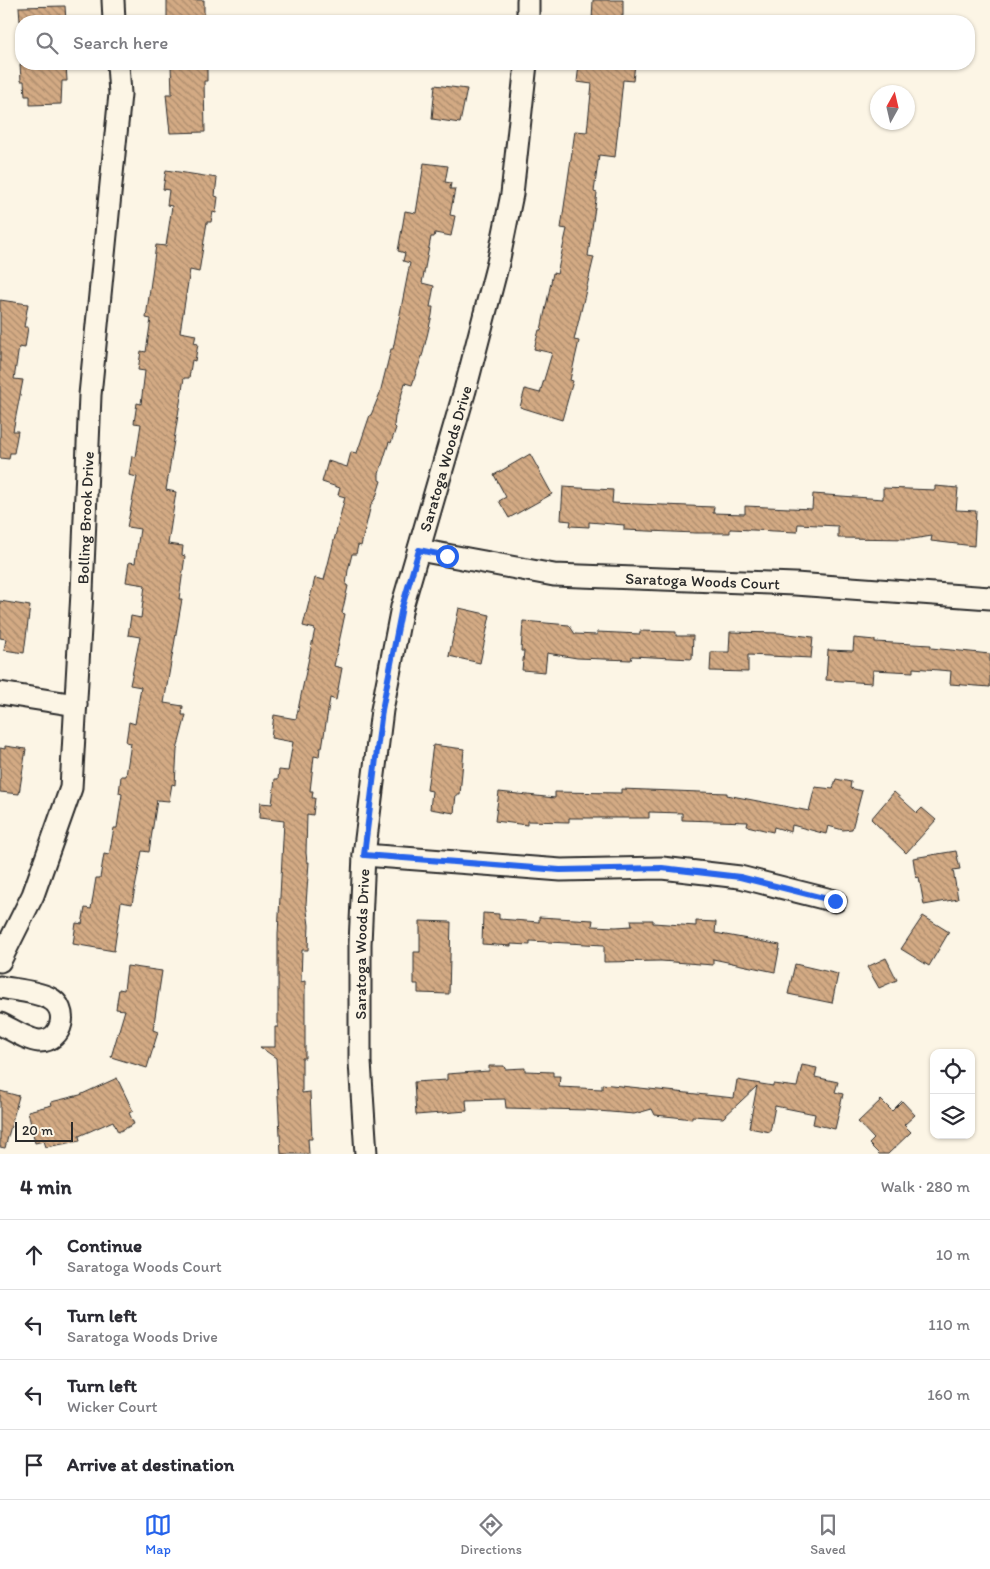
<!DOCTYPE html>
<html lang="en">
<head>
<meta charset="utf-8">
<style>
  body { margin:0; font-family:Itim,sans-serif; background:#f2f2f3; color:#2b2b33 }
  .controls { position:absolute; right:15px; bottom:15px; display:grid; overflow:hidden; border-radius:10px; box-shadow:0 1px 4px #0004 }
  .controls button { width:45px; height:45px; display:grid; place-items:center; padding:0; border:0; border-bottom:1px solid #e1e1e2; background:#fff; color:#2b2b33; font:25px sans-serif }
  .compass { position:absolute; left:870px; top:85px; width:45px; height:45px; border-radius:50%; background:#fff; box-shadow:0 1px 4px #0004; rotate:8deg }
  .scale { position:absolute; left:15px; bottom:12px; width:58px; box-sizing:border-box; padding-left:5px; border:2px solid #2b2b2b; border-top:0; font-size:14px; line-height:18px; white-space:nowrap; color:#2b2b2b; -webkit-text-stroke:4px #fcf5e5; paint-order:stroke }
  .stop { position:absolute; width:15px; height:15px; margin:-11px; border:4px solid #2563eb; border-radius:50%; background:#fff }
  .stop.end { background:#2563eb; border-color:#fff; box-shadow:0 1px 5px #0008 }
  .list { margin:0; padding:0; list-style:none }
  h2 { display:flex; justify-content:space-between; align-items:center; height:65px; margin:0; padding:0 20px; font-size:21px }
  h2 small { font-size:16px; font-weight:400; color:#7c7c81 }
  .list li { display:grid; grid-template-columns:32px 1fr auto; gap:15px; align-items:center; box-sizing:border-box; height:70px; padding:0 20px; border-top:1px solid #e1e1e2 }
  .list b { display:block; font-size:19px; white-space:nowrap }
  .list p { margin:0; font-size:16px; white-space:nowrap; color:#7c7c81 }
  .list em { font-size:16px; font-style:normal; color:#7c7c81 }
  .icon { flex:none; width:28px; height:28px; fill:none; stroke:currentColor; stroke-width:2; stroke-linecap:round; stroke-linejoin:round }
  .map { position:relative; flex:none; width:990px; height:1154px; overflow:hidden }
  .search { position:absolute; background:#fff; box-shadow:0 1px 4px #0004; left:15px; right:15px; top:15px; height:55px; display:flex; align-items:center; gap:12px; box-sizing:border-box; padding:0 18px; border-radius:20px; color:#7c7c81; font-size:19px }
  .sheet { height:345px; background:#fff }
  nav { display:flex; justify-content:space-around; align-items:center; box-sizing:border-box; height:70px; border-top:1px solid #e1e1e2; background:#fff; font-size:14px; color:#7c7c81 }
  nav a { display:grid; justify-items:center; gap:2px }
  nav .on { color:#2563eb }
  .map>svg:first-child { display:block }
  .building { fill:url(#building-back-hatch); stroke:#2b2b2b }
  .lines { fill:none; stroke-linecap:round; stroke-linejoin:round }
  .street-casing { stroke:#2b2b2b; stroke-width:25 }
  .street { stroke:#fcf5e5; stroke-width:21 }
  .route { stroke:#2563eb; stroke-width:6 }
  .labels { text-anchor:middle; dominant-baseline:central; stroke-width:5; stroke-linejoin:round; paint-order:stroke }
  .street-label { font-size:16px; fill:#2b2b2b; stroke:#fcf5e5 }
</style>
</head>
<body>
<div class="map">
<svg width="990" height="1154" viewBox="0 0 990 1154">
  <defs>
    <pattern id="building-back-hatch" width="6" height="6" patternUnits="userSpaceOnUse" patternTransform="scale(1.25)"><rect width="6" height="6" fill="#d3aa84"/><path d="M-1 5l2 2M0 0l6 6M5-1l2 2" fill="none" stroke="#ab8b6c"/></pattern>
  </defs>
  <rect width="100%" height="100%" fill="#fcf5e5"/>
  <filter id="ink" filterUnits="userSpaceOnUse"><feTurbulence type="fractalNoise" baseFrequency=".02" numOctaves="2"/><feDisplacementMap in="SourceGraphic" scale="10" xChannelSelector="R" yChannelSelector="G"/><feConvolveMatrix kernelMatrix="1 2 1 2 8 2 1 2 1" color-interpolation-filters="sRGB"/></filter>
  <g filter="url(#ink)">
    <path class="building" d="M 167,0 L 204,0 L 204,19 L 199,19 L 200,21 L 167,21 Z
      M 593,0 L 623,0 L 623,16 L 620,16 L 620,21 L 592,21 Z
      M 65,6 L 66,21 L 20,21 L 19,7 Z
      M 20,64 L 66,64 L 67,81 L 62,81 L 61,104 L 30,105 L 30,96 L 25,96 L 24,81 L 21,81 Z
      M 175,64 L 207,64 L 207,81 L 204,81 L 205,132 L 170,133 L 166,94 L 172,94 L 171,65 Z
      M 579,64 L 635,64 L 633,81 L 623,80 L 615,157 L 599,155 L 594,192 L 597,193 L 588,256 L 594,257 L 574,340 L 579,341 L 570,380 L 573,381 L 562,420 L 520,407 L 525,389 L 540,393 L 552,353 L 534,349 L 539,330 L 541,330 L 553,273 L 557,274 L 567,229 L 561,228 L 575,131 L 587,132 L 592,84 L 577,82 Z
      M 435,85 L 467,89 L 460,123 L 432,119 Z
      M 424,163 L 448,166 L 445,182 L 451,183 L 450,189 L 455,189 L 450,215 L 455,216 L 451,236 L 435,233 L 434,237 L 431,237 L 422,283 L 434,286 L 430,307 L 433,307 L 432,315 L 423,353 L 412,385 L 405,383 L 395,417 L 394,426 L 396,428 L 391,443 L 389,442 L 379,474 L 379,480 L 381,481 L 376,497 L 371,505 L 361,546 L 358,545 L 356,554 L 352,554 L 348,570 L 346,585 L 348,586 L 342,613 L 345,614 L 334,666 L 342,668 L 336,700 L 330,698 L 322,748 L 320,748 L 319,757 L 314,756 L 310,791 L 313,791 L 312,798 L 315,798 L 313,815 L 307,814 L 306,853 L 307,862 L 309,862 L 306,904 L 309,925 L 308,950 L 302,950 L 301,982 L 305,981 L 305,1058 L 302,1058 L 302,1093 L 310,1092 L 312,1139 L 308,1139 L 309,1154 L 281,1154 L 276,1058 L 260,1047 L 275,1047 L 275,1027 L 278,1027 L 278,934 L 284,821 L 259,818 L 260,803 L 272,804 L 275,779 L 278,779 L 279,770 L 288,771 L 293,742 L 271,738 L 274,715 L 296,719 L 315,629 L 303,626 L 315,578 L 324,580 L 345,497 L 338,495 L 340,488 L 322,482 L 328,461 L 347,467 L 351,452 L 357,453 L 370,415 L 371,415 L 380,393 L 391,349 L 393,349 L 410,263 L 403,261 L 405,253 L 398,251 L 403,223 L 405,211 L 416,213 Z
      M 166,170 L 217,178 L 215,196 L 218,197 L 216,213 L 213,212 L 211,222 L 207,222 L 199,272 L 190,270 L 180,332 L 196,335 L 194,343 L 198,344 L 195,361 L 192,360 L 189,378 L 184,378 L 166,490 L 176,492 L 168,544 L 183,546 L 182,555 L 185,556 L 179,599 L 182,599 L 164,703 L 183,706 L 182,715 L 186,715 L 177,750 L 175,785 L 172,784 L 169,801 L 157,800 L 149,852 L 142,851 L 132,904 L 121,902 L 114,951 L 73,944 L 76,923 L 82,924 L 85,908 L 91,909 L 96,878 L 100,878 L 104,854 L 109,855 L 114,828 L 117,828 L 122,794 L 119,793 L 121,776 L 126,776 L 131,743 L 126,742 L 129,722 L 135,724 L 141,687 L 130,685 L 140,637 L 128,635 L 131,616 L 141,618 L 145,585 L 126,582 L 129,562 L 135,563 L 140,529 L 127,527 L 137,477 L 129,475 L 132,456 L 136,457 L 141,424 L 134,423 L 137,403 L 141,404 L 145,371 L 138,370 L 141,351 L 146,352 L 151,319 L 146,318 L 156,245 L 166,246 L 172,206 L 167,205 L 169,190 L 163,189 Z
      M 0,300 L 28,304 L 24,327 L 28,327 L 25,348 L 19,347 L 14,379 L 23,380 L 13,431 L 18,431 L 14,453 L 10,453 L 9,459 L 0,458 Z
      M 530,454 L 552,494 L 509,518 L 499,501 L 506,497 L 494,475 Z
      M 935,486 L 958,488 L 956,510 L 976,511 L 974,546 L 931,541 L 932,536 L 913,539 L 838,538 L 838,526 L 798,524 L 797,532 L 730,529 L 730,533 L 696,533 L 624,530 L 624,525 L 589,522 L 589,527 L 570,526 L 571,521 L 561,520 L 563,487 L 613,490 L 612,503 L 714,507 L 713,513 L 745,514 L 745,506 L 812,509 L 813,494 L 883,499 L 883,488 L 935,490 Z
      M 0,601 L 30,606 L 24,653 L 4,650 L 6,639 L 0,638 Z
      M 459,608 L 490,615 L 480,663 L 449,656 Z
      M 523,621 L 569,625 L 575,634 L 597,635 L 597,632 L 640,634 L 640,631 L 676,632 L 676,636 L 693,636 L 692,659 L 632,656 L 631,660 L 577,658 L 547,653 L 545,672 L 522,670 L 524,651 L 521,651 Z
      M 730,632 L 780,633 L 813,637 L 811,658 L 748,655 L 748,672 L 710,671 L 711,652 L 729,652 Z
      M 854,638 L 875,640 L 875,642 L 931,645 L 931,648 L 990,654 L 990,687 L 950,684 L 951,671 L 913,668 L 913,672 L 873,670 L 872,683 L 826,680 L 828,650 L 853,651 Z
      M 433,745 L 464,749 L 460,795 L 456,795 L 454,813 L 430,809 L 432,791 L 427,790 Z
      M 5,746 L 26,749 L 19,794 L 0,792 L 0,748 L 5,749 Z
      M 836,779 L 851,782 L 850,788 L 862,791 L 852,829 L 843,830 L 828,826 L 826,834 L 792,825 L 791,832 L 774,827 L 773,832 L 747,826 L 748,822 L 682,820 L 682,813 L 649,812 L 649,818 L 569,818 L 569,822 L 527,821 L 527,825 L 495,821 L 499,792 L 555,798 L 555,792 L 621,793 L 621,789 L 727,793 L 727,795 L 809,811 L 815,787 L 833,789 Z
      M 894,792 L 917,813 L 922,808 L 936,820 L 906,853 L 871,819 Z
      M 956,851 L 960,869 L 953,870 L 958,899 L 924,905 L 919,877 L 916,878 L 913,858 Z
      M 483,913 L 499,914 L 499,919 L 539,922 L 539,917 L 593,920 L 592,926 L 616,927 L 632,926 L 631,920 L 653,920 L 653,923 L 696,926 L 696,921 L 716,922 L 715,933 L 780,945 L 775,972 L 713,959 L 713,965 L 661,961 L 604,962 L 604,945 L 530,941 L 530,945 L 511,944 L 511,946 L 482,944 Z
      M 923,916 L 949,932 L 929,966 L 901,949 Z
      M 420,921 L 451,922 L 449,994 L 418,993 L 418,984 L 414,984 L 414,952 L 420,952 Z
      M 886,958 L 897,980 L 879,988 L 867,967 Z
      M 795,964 L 838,974 L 832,1003 L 788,994 Z
      M 127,966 L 162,971 L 153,1030 L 158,1032 L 147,1068 L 111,1057 L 125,1010 L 116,1009 L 119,989 L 124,990 Z
      M 802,1065 L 817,1068 L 815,1077 L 838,1082 L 835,1092 L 843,1094 L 835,1129 L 813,1124 L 815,1114 L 775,1106 L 770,1132 L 749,1128 L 757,1086 L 723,1118 L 692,1116 L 692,1119 L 675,1117 L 655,1115 L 652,1109 L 634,1114 L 586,1110 L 506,1108 L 505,1099 L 466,1100 L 467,1111 L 416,1115 L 414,1082 L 447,1080 L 447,1074 L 489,1071 L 489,1066 L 504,1066 L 505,1069 L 525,1068 L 525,1071 L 553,1072 L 553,1076 L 560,1076 L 559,1087 L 602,1089 L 602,1084 L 734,1098 L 737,1080 L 773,1086 L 773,1084 L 797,1087 Z
      M 117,1078 L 133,1111 L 129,1113 L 134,1124 L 118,1132 L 113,1121 L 79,1136 L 80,1141 L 46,1147 L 44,1141 L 35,1143 L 28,1111 L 52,1105 L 51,1102 L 80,1095 Z
      M 0,1091 L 19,1096 L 5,1148 L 0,1147 Z
      M 881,1100 L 892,1111 L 902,1101 L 915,1115 L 904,1125 L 911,1132 L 888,1154 L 879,1154 L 869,1144 L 874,1139 L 858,1122 Z"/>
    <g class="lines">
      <g class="street-casing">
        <g id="street">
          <path d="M 113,0 L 114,21"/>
          <path d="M 528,21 L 528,0"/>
          <path id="s1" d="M 419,550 L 554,575 L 795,584 L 990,598"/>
          <path d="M 0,693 L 76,705"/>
          <path d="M 364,855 L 561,870 L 662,868 L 740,877 L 835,901"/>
          <path id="s2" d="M 0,961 L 33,895 L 71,788 L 82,592 L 90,395 L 120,94 L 118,64"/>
          <path d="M 0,987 C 15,990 35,991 49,998 C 70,1008 63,1042 39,1041 C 27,1040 11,1029 0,1024"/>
          <path id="s3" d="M 366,1154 L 360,1062 L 360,944 L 364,855 L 382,710 L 402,607 L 465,390 L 498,263 L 512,194 L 526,64"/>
        </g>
      </g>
      <use href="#street" class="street"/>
    </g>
  </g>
  <g class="lines" filter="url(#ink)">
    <path class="route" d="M 447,556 L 419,550 L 402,607 L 382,710 L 364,855 L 560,870 L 662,868 L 740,877 L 835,901"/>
  </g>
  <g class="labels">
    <g class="street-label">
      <text stroke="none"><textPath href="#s3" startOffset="705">Saratoga Woods Drive</textPath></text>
      <text stroke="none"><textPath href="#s2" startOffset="458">Bolling Brook Drive</textPath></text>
      <text stroke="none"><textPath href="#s1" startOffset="286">Saratoga Woods Court</textPath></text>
      <text stroke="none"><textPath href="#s3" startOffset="210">Saratoga Woods Drive</textPath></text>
    </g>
  </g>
</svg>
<div class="controls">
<button><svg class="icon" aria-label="locate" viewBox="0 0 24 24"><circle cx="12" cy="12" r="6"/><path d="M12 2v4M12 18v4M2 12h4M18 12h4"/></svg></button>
<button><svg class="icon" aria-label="layers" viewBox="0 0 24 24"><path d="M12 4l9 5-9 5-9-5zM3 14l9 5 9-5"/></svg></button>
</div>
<svg class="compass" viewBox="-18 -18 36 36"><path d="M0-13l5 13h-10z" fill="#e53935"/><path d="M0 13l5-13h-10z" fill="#7c7c81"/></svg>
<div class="scale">20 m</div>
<div class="stop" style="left:447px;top:556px"></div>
<div class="stop end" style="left:835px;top:901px"></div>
<div class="search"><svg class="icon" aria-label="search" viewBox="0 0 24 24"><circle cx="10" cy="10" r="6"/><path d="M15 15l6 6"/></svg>Search here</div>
</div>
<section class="sheet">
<h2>4 min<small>Walk · 280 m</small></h2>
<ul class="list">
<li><svg class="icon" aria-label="ahead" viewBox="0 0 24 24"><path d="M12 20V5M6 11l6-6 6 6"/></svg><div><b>Continue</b><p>Saratoga Woods Court</p></div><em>10 m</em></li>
<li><svg class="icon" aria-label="left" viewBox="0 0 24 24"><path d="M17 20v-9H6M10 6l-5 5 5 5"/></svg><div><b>Turn left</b><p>Saratoga Woods Drive</p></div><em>110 m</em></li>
<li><svg class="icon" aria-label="left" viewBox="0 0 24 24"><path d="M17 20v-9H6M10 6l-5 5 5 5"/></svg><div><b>Turn left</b><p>Wicker Court</p></div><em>160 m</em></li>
<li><svg class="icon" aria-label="arrive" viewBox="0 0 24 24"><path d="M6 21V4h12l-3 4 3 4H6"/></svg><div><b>Arrive at destination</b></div></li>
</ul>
</section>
<nav>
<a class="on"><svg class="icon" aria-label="map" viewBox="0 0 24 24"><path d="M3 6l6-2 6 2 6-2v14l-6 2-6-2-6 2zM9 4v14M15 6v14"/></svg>Map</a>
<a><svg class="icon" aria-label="directions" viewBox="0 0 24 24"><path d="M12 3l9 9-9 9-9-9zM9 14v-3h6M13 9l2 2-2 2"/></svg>Directions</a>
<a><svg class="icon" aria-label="saved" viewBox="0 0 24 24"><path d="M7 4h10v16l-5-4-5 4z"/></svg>Saved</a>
</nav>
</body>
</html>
